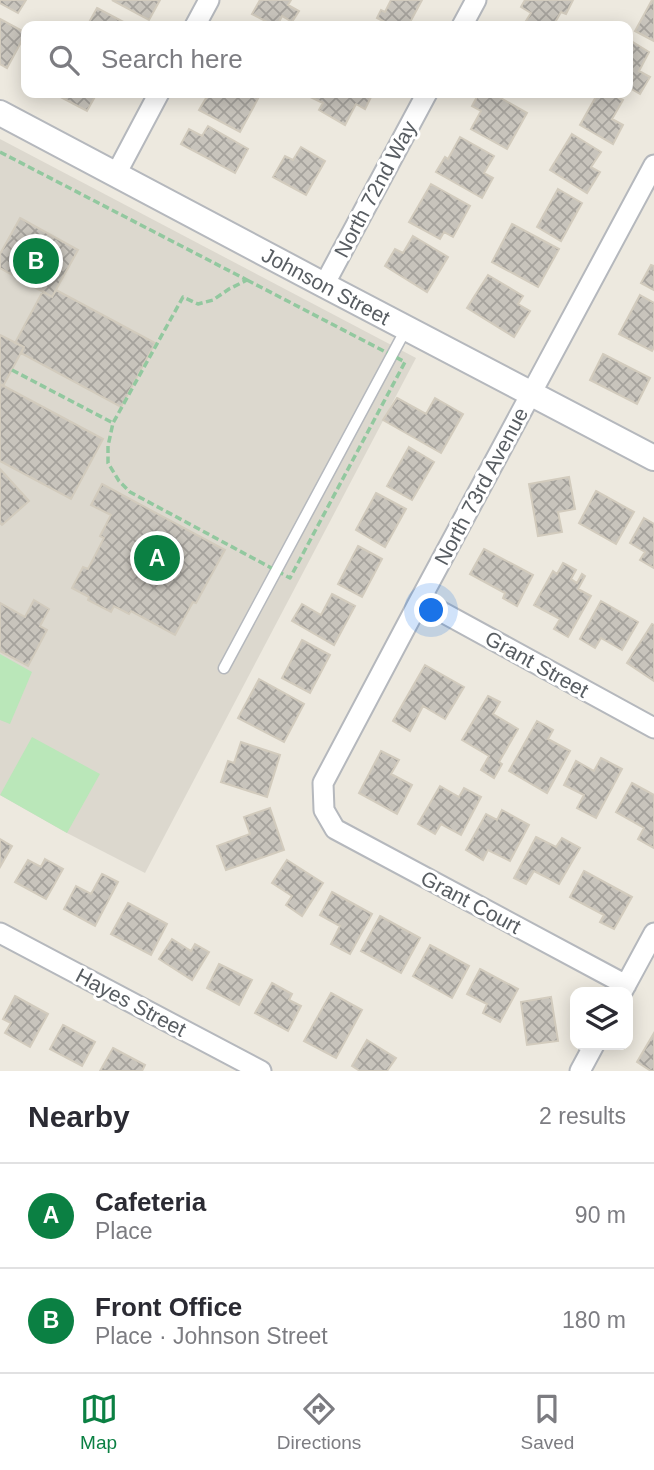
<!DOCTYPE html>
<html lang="en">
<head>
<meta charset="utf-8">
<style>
  body { margin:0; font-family:Arial,sans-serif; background:#f7f7f7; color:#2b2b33 }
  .controls { position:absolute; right:21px; bottom:21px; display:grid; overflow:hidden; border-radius:14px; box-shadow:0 4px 18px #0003 }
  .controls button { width:63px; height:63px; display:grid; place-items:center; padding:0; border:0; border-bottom:2px solid #e1e1e2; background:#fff; color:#2b2b33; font:35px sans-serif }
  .you { position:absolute; left:432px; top:611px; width:24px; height:24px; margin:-18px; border:5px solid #fff; border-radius:50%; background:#1a73e8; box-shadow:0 0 0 10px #1a73e833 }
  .badge { display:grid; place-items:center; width:46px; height:46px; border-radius:50%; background:#0b8043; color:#fff; font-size:23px; font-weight:700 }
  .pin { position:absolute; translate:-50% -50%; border:4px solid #fff; box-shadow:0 2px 7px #0006 }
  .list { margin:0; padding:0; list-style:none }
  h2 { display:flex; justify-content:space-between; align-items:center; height:91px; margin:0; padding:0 28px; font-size:30px }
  h2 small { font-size:23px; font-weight:400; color:#7c7c81 }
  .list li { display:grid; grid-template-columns:46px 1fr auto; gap:21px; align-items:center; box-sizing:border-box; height:105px; padding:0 28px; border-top:2px solid #e1e1e2 }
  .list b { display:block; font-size:26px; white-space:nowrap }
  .list p { margin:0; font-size:23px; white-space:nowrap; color:#7c7c81 }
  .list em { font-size:23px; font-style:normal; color:#7c7c81 }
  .icon { flex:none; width:38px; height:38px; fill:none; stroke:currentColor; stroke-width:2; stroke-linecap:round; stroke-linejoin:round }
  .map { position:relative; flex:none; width:654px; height:1071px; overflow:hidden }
  .search { position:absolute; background:#fff; box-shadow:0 4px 18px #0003; left:21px; right:21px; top:21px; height:77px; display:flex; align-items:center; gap:18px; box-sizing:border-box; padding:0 24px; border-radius:14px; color:#7c7c81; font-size:26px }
  .sheet { height:301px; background:#fff }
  nav { display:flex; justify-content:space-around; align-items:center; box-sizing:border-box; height:98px; border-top:2px solid #e1e1e2; background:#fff; font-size:19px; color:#7c7c81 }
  nav a { display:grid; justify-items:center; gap:4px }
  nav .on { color:#0b8043 }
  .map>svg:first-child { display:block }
  .education { fill:#dcd8ce }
  .park { fill:#bae7b9 }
  .building { fill:url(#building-cross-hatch); stroke:#d2cbbd; stroke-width:2 }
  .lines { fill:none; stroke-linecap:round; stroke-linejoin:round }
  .service-casing { stroke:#b5b8bd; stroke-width:13 }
  .minor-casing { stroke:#b5b8bd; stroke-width:23 }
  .tertiary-casing { stroke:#b5b8bd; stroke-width:28 }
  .path { stroke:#92c89f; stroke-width:3.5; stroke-dasharray:7 3.5; stroke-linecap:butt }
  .service { stroke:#fff; stroke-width:10 }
  .minor { stroke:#fff; stroke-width:19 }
  .tertiary { stroke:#fff; stroke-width:24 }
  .labels { text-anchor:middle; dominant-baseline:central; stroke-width:6; stroke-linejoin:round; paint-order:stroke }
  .street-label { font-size:21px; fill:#585d62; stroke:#fff }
</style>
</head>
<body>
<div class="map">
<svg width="654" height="1071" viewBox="0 0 654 1071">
  <defs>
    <pattern id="building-cross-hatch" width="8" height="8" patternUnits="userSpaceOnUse" patternTransform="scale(1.75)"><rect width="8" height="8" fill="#c8c4bc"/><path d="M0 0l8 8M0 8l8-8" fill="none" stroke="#a5a29c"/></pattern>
  </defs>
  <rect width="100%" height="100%" fill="#ede9df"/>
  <path class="education" d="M 0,139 L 416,358 L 145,873 L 67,833 L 0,795 Z"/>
  <path class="park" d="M 0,654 L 32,672 L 10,724 L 0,720 Z
    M 32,737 L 100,774 L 67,833 L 0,795 Z"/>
  <path class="building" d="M 0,0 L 26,0 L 18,13 L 0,3 Z
    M 112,0 L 160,0 L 149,20 Z
    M 260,0 L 291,0 L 288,5 L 299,11 L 292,22 L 282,16 L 277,26 L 275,26 L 252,14 Z
    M 391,0 L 422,0 L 408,26 L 393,26 L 377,18 L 381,10 L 385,12 Z
    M 525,0 L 573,0 L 566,14 L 561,12 L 553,26 L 535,26 L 526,21 L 531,13 L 521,7 Z
    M 652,0 L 654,0 L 654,41 L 635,31 Z
    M 97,8 L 131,26 L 87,26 Z
    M 0,19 L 26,33 L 7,68 L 0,64 Z
    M 628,39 L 649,52 L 639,71 L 650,77 L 640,94 L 628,87 Z
    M 53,93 L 97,93 L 87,111 Z
    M 209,93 L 261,93 L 240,132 L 199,110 Z
    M 307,93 L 373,93 L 365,109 L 356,104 L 345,125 L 319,110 L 323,103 L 306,95 Z
    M 479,93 L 492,93 L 527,113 L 507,149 L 471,129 L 481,111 L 472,106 Z
    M 598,93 L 610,93 L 623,100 L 612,119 L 623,125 L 613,144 L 580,125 Z
    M 208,126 L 248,149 L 235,173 L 181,144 L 189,129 L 202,136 Z
    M 572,134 L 601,152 L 591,167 L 600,172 L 587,193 L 550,170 Z
    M 460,137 L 494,156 L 484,173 L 493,178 L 482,198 L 436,172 L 445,157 L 448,159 Z
    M 301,147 L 325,161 L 306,195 L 273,177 L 285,156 L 293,160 Z
    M 431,184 L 470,206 L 453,237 L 444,232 L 440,239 L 409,222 Z
    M 558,189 L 582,203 L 561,241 L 537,227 Z
    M 20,218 L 78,250 L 52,297 L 0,268 L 0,254 Z
    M 512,224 L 559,249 L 538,287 L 492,262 Z
    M 413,236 L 448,257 L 427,292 L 385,266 L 395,249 L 403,253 Z
    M 651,265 L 654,266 L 654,290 L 641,283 Z
    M 488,275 L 523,296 L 518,304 L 530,311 L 514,337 L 467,308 Z
    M 56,290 L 155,343 L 121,407 L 21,353 L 24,347 L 15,343 L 43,291 L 52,297 Z
    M 640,295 L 654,303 L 654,347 L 652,351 L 619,334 Z
    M 0,335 L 24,347 L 3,386 L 0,384 Z
    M 603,354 L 650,378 L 637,404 L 590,380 Z
    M 0,384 L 103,439 L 71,499 L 0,461 Z
    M 397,398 L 426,414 L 435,398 L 463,414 L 441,453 L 383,420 Z
    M 409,447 L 434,462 L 412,500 L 387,486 Z
    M 0,469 L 29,501 L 2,525 L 0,523 Z
    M 569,477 L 575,509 L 558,512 L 562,532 L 538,536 L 529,484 Z
    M 102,484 L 225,550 L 196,603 L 193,602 L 175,635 L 131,611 L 129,614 L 114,606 L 111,612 L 88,600 L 89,597 L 72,588 L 83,567 L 88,569 L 104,538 L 100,536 L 111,515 L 91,505 Z
    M 596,491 L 634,512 L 616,544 L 579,523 Z
    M 376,493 L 406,509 L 385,547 L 356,530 Z
    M 644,518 L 654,524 L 654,568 L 640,560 L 645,552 L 630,543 Z
    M 358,546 L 382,559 L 362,597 L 338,584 Z
    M 484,549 L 533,575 L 517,606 L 503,598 L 505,593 L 470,574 Z
    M 563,563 L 576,570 L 571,579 L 577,583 L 582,574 L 585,576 L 578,589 L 591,596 L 568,637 L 554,629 L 560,619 L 534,605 L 553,571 L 557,574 Z
    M 332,594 L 355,606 L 334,645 L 292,621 L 302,604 L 321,615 Z
    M 34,600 L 49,609 L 40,626 L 47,630 L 28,666 L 0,651 L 0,603 L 25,617 Z
    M 601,601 L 638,622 L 622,650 L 601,638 L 595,648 L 580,639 Z
    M 652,624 L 654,625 L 654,681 L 627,663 Z
    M 302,640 L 330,655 L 310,693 L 282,678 Z
    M 425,665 L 464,687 L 445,719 L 423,706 L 410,731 L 393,721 Z
    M 259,679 L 304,704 L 284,742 L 238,718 Z
    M 488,696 L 500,702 L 493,714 L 518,729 L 499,762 L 502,764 L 494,778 L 481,770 L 489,756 L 462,740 Z
    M 537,721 L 553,730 L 548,739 L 570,751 L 547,793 L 509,771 Z
    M 241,742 L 280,755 L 267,797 L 221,782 L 228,761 L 234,763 Z
    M 381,751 L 399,760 L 391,774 L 412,785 L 397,814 L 359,793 Z
    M 601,758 L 622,769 L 596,818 L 577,808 L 584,795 L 564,785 L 576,761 L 594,771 Z
    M 632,783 L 654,795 L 654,848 L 638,839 L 644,828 L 616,812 Z
    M 440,786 L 459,797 L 464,788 L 481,797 L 461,835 L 441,824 L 435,834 L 418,824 Z
    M 270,808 L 284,850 L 226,870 L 217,846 L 250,834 L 244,817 Z
    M 502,810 L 529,825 L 510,861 L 488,850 L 483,860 L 466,850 L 486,814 L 497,820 Z
    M 536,837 L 556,847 L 562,838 L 580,848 L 559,884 L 534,871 L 526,884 L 514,878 Z
    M 0,839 L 12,846 L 0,867 Z
    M 45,859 L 63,869 L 46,899 L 15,882 L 28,860 L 41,867 Z
    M 287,860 L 323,883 L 302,916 L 286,905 L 292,896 L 272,883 Z
    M 584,871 L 632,897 L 614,929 L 600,922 L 604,915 L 570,897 Z
    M 102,874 L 118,882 L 95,926 L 64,909 L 76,886 L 91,894 Z
    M 332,892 L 372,914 L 350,954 L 331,944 L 340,926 L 320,915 Z
    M 128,903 L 167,924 L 151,955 L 111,934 Z
    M 380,916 L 420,938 L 401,973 L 361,951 Z
    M 172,939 L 191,951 L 195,944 L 209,952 L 192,980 L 159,959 Z
    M 430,945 L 469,966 L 452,998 L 413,976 Z
    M 219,964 L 252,980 L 239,1005 L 207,988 Z
    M 480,969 L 518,989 L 500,1022 L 483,1013 L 487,1004 L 467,994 Z
    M 272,983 L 292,994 L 289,1000 L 301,1006 L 288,1031 L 255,1013 Z
    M 331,993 L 362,1010 L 336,1058 L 304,1041 Z
    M 15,996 L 48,1014 L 30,1047 L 5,1033 L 11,1023 L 3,1019 Z
    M 551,997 L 558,1041 L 527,1045 L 521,1002 Z
    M 63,1025 L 95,1042 L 82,1066 L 50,1049 Z
    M 654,1033 L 654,1071 L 651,1071 L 637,1062 Z
    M 367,1040 L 396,1058 L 387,1071 L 360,1071 L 352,1066 Z
    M 113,1048 L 145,1065 L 142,1071 L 100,1071 Z"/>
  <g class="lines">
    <g class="service-casing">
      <path id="service" d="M 224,668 L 406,329"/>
    </g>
    <g class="minor-casing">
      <path id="minor" d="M 195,26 L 209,0
        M 462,26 L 476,0
        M 116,174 L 159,93
        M 324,285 L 427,93
        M 420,600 L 654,728
        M 0,933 L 261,1071
        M 626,985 L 335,829 L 324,810 L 323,783 L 420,600 L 654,165
        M 622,992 L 654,933
        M 580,1071 L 594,1045"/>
    </g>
    <g class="tertiary-casing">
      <path id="tertiary" d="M 0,113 L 324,285 L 654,458"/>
    </g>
    <path class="path" d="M 0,152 L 247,280
      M 247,280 L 405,362 L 290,578 L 130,492 L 119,481 L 108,463 L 108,446 L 113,423 L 183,297 L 198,304 L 213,300 L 229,289 Z
      M 12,370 L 113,423"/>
    <use href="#service" class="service"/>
    <use href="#minor" class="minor"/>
    <use href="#tertiary" class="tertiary"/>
  </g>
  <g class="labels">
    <g class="street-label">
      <text transform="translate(375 189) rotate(-62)">North 72nd Way</text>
      <text transform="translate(326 286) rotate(28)">Johnson Street</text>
      <text transform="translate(481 486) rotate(-62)">North 73rd Avenue</text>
      <text transform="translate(537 664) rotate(29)">Grant Street</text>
      <text transform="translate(471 902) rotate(28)">Grant Court</text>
      <text transform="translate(131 1002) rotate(28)">Hayes Street</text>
    </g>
  </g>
</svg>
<div class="controls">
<button><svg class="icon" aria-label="layers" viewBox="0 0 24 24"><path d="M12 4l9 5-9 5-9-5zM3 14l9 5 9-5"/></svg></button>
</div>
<div class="you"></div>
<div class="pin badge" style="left:157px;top:558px">A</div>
<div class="pin badge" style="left:36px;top:261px">B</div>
<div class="search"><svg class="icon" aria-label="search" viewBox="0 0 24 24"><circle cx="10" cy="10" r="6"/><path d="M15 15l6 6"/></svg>Search here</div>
</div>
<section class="sheet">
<h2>Nearby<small>2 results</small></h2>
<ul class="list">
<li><span class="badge">A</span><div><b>Cafeteria</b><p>Place</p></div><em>90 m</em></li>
<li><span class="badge">B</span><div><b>Front Office</b><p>Place · Johnson Street</p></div><em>180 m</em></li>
</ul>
</section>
<nav>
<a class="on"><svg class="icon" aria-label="map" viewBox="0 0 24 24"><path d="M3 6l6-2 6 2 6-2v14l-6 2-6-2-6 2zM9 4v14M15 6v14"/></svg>Map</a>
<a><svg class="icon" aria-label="directions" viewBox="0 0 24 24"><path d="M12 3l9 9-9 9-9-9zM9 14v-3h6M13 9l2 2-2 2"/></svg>Directions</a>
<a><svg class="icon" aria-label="saved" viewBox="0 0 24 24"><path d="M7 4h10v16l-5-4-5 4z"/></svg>Saved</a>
</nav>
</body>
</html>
